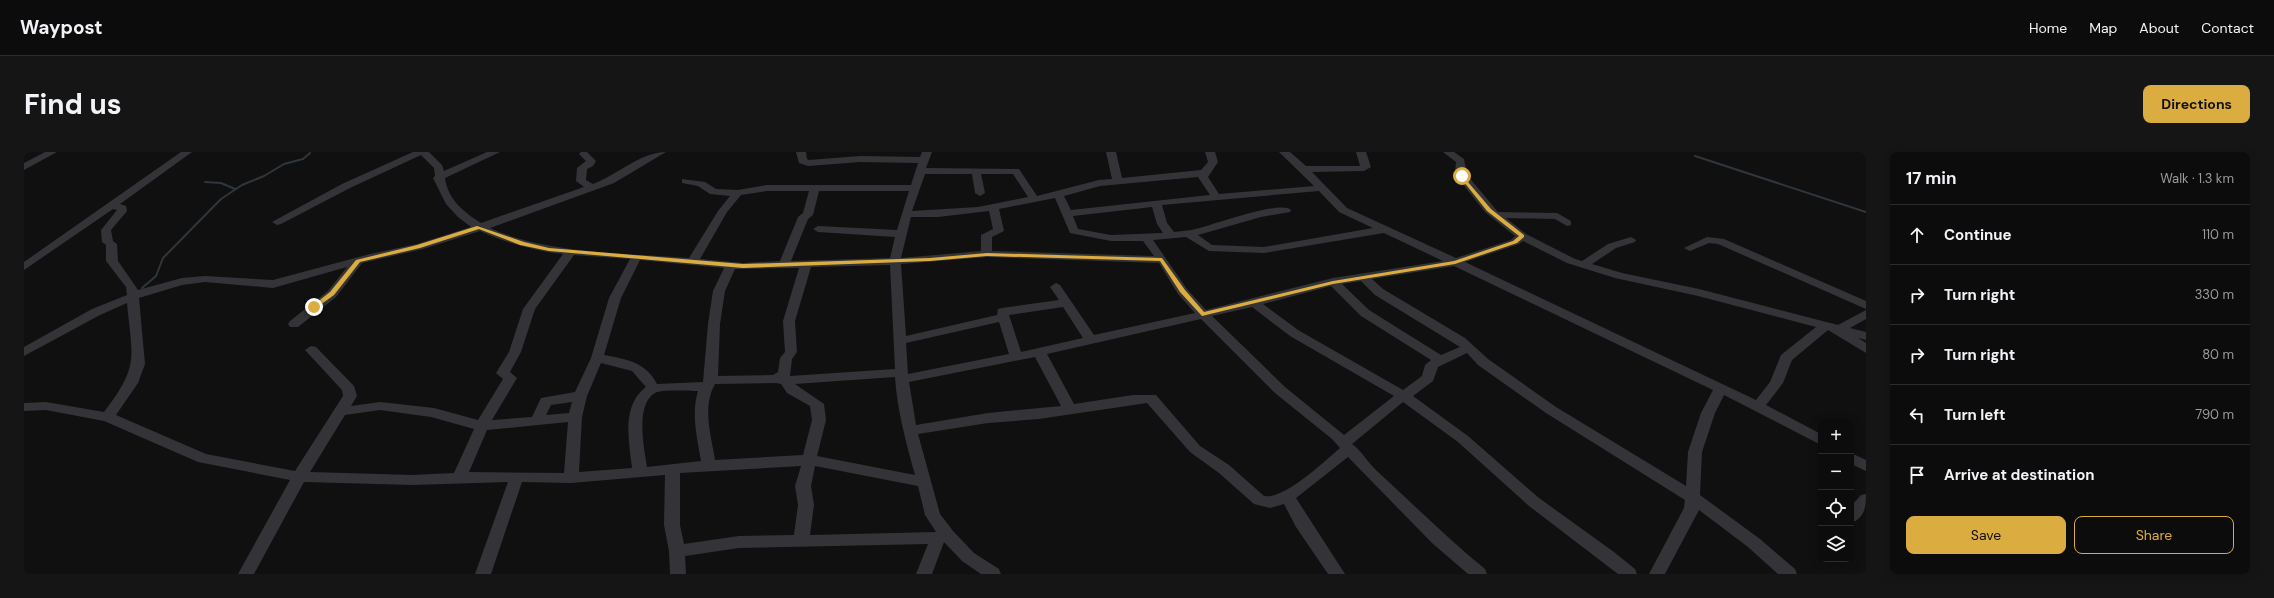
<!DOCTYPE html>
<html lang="en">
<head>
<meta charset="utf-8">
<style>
  body { margin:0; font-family:"DM Sans",sans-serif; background:#151516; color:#f1f3f6 }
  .controls { position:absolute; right:12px; bottom:12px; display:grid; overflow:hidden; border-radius:8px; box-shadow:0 2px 10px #0003 }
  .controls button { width:36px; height:36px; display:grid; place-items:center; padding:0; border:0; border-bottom:1px solid #2c2c2e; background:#0c0c0d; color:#f1f3f6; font:20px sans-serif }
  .stop { position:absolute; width:12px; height:12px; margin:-9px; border:3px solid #dbac3f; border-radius:50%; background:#fff }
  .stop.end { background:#dbac3f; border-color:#fff; box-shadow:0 1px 4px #0008 }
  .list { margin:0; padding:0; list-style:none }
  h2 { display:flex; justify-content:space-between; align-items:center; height:52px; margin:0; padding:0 16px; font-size:17px }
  h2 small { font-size:13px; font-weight:400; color:#9a9b9d }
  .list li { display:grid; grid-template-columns:26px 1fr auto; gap:12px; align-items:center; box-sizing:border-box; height:60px; padding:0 16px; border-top:1px solid #2c2c2e }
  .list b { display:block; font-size:15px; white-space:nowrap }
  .list em { font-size:13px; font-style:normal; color:#9a9b9d }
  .actions { display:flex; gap:8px; padding:12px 16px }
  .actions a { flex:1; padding:9px 0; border:1px solid #dbac3f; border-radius:8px; text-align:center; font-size:14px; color:#dbac3f }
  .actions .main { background:#dbac3f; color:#111 }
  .icon { flex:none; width:22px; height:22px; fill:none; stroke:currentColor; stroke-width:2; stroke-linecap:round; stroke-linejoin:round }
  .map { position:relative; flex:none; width:1842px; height:422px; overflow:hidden; border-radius:8px }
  header { display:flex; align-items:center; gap:24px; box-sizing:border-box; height:56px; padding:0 20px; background:#0c0c0d; border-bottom:1px solid #2c2c2e }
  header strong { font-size:19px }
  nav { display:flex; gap:22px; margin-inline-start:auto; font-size:14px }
  .intro { display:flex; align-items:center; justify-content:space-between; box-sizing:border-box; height:96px; padding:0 24px }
  h1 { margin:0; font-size:28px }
  .button { padding:10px 18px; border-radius:8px; background:#dbac3f; color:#111; font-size:14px; font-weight:700 }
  main { display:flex; gap:24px; padding:0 24px }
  aside { flex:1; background:#0c0c0d; border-radius:8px; box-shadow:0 2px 10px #0003 }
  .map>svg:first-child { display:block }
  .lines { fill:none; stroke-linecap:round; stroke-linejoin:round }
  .stream { stroke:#2f363c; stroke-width:2 }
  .minor { fill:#343438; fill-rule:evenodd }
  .route { fill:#dbac3f }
</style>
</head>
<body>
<header>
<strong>Waypost</strong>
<nav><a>Home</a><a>Map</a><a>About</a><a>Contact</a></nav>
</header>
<div class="intro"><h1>Find us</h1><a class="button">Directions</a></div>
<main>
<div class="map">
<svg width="1842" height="422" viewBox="0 0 1842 422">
  <rect width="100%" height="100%" fill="#101011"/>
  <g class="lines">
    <path class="stream" d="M 1671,4 L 1842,60
      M 181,30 L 197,31 L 211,37
      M 118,136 L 132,124 L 139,106 L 197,47 L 218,33 L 240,24 L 260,12 L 279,7 L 286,1"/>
    <path class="minor" d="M 21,0 L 33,0 L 0,18 L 0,11 Z
      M 157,0 L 168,0 L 96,52 L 102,54 L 103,59 L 87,78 L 89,89 L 93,92 L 94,109 L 114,138 L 158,126 L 181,124 L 249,128 L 346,102 L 393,92 L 447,75 L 434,65 L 422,52 L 409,26 L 411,24 L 410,16 L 397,3 L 326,36 L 257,72 L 253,73 L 248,70 L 318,32 L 389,0 L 405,0 L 418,13 L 420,19 L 463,0 L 476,0 L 421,26 C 424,48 440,60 457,71 L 560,35 L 552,29 L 553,16 L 562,9 L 555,2 L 557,0 L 563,0 L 572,9 L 569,14 L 563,17 L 562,28 L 569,32 C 593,23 617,0 642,0 L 590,31 L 466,76 C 522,102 603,101 665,106 L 694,59 L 706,44 L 686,42 L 674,34 L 658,31 L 658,27 L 681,30 L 692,37 L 714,38 L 743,33 L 887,33 L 894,11 L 836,10 L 784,14 L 775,11 L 772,0 L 782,0 L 783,7 L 785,8 L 836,4 L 896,5 L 898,0 L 908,0 L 902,16 L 995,17 L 1013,44 L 1075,28 L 1088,27 L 1082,0 L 1092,0 L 1098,26 L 1177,18 L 1184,10 L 1181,0 L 1191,0 L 1194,10 L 1184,25 L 1195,42 L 1290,34 L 1255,0 L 1266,0 L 1282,14 L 1336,14 L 1332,0 L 1342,0 L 1347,15 L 1340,19 L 1288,20 L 1323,56 L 1432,106 L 1487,88 L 1491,84 L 1461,60 L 1434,26 L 1431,20 L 1432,10 L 1419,0 L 1430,0 L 1440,7 L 1443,23 L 1474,60 L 1533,61 L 1547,69 L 1547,73 L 1543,74 L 1531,67 L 1482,66 L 1502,82 L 1551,107 L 1558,109 L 1584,92 L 1607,85 L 1612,88 L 1611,90 L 1592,96 L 1568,112 L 1598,121 L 1675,137 L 1814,173 L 1842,158 L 1842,167 L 1826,176 L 1842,180 L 1842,188 L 1834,186 L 1842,191 L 1842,201 L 1804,178 L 1768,208 L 1759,231 L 1742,253 L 1797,282 L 1797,293 L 1700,243 L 1691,261 L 1678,300 L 1676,343 L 1736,387 L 1771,417 L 1773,422 L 1754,422 L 1724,395 L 1675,358 L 1641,422 L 1625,422 L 1660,356 L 1661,348 L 1522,261 L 1454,213 L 1443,201 L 1414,215 L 1409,229 L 1389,244 L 1444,284 L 1515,346 L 1590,400 L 1611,417 L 1613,422 L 1594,422 L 1505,354 L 1434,290 L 1379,250 L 1328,292 C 1337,298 1344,311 1353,319 C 1389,352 1423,386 1461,417 L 1463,422 L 1444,422 L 1408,391 L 1324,305 L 1272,346 L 1321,422 L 1304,422 L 1272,375 L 1260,352 L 1246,356 L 1230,352 L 1195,321 L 1166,300 L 1123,251 L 1015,267 L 964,271 L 894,282 L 916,362 L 929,379 L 950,401 L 975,417 L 977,422 L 957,422 L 938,409 L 920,390 L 908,422 L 892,422 L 904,392 L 715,396 L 661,404 L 662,422 L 646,422 L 645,399 L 640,373 L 641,323 L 547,331 L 498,330 L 467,422 L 451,422 L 484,330 L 388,333 L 280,330 L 230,422 L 214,422 L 266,328 L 174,310 L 80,269 L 22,258 L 0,259 L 0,251 L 22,250 L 80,260 C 116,213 108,206 103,151 L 76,163 L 0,204 L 0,195 L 68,157 L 103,143 L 102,135 L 82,109 L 82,93 L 78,90 L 77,78 L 93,58 L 89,57 L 0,118 L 0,110 ZM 901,22 L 948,22 L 951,41 L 956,44 L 961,41 L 957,22 L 989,22 L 1004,45 L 954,55 L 888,59 ZM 1174,25 L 1186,43 L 1047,58 L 1040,44 L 1076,34 ZM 743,39 L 785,39 L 779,61 L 774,65 L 756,109 L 719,111 L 676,107 L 703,60 L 717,43 ZM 795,39 L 885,39 L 873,78 L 794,74 L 789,77 L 794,80 L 871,85 L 866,106 L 767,109 L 784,67 L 789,63 ZM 1295,39 L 1315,60 L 1349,76 L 1240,95 L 1188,93 L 1174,83 L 1237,65 L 1266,60 L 1267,58 C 1258,47 1184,75 1168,78 C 1162,79 1156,79 1150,80 L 1143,71 L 1138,53 ZM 1031,46 L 1046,81 L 1087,89 L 1119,89 L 1130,104 L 968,99 L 968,85 L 980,79 L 975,57 ZM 1128,55 L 1133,72 L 1139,81 L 1087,83 L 1054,77 L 1049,64 ZM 965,59 L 969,77 L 957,83 L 957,99 L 877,106 L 887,65 L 914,65 ZM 456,79 C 482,91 511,99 539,102 L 499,157 L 485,200 L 472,221 L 479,227 L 454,268 L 410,256 L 356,250 L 327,254 L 333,244 L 330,234 L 292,195 L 287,194 L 281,198 L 318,238 L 319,244 L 271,319 L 182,302 L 92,263 L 114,231 L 121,212 L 115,146 L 158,133 L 181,130 L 249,136 L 323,115 L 304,139 L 266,169 L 264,172 L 266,175 L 274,175 L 312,145 L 338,111 L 399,97 ZM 1360,81 L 1419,109 L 1309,126 L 1182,158 L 1163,137 L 1129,88 L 1162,85 L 1185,99 L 1240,101 ZM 1499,89 L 1543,111 L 1591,126 L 1674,144 L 1792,175 L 1757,203 L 1746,230 L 1732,248 L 1441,110 L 1495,92 ZM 550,103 L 606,107 L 585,146 L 567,206 L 551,240 L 517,246 L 508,265 L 468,268 L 493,226 L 486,220 L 497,200 L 511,157 ZM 963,105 L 1135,111 L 1154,142 L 1171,161 L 1070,183 L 1036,133 L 1032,131 L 1026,135 L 1035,148 L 978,156 L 974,157 L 973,163 L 882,184 L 877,112 ZM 616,108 L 700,116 L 689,139 L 684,172 L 679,230 L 633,232 C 622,210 602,207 580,203 L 597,146 ZM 866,113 L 871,217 L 766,224 L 768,207 L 773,200 L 771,169 L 787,115 ZM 1430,114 L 1689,238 L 1677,261 L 1664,300 L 1662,334 L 1532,255 L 1464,207 L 1441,186 L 1359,137 L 1348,127 ZM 761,116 L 775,116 L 759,169 L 761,200 L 756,206 L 754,220 L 749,223 L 694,224 L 696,172 L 701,139 L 711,117 ZM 1337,129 L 1351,143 L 1436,195 L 1417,203 L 1345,158 L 1318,132 ZM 1307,134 L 1337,164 L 1407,208 L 1401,213 L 1398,224 L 1379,238 L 1274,178 L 1239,152 ZM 1039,155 L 1059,186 L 997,200 L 985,163 ZM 1228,155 L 1266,184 L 1370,244 L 1320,283 L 1261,235 L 1188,164 ZM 1177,167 L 1251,241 L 1308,287 L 1316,296 C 1301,309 1260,348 1240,344 L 1205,313 L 1176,294 L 1132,243 L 1109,243 L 1050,252 L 1023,202 ZM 975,170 L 985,202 L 884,222 L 882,191 ZM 1011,205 L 1037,254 L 964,261 L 892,273 L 885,230 ZM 577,211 L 608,219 L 622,235 C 597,254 605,289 608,316 L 555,320 L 558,265 L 563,244 ZM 871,225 C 873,258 882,290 891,323 L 793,304 L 802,268 L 800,252 L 771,232 ZM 752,231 L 757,232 L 763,241 L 786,254 L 788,268 L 779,303 L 691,308 C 687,283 678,255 691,232 ZM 674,239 C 667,262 673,285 677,309 L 623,315 C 620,296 611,252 631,241 C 638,237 665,239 674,239 ZM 548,250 L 545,261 L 522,263 L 527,253 ZM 356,258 L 407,265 L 450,277 L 430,321 L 388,323 L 286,320 L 321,263 ZM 544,270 L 540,321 L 445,320 L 463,278 ZM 777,314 L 771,334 L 774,353 L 770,383 L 715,384 L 660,392 L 656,373 L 656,321 ZM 791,314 L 894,334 L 901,363 L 912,380 L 786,383 L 790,353 L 787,334 Z
      M 1683,85 L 1700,87 L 1842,149 L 1842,157 L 1694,92 L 1685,91 L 1666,99 L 1660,96 Z
      M 1827,301 L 1842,308 L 1842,319 L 1827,312 Z
      M 1842,342 C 1842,354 1841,366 1827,371 L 1827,354 L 1837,343 Z"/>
  </g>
  <path class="route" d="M 1438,23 L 1467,57 L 1500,83 L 1500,85 L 1493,91 L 1431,112 L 1309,132 L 1178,164 L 1156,140 L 1136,109 L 963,104 L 906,109 L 719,116 L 525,99 L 496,93 L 455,77 L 396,96 L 336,110 L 310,143 L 292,156 L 287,155 L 306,140 L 332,108 L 393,93 L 453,74 L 500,90 L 525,96 L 719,112 L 906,106 L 963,101 L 1138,106 L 1161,138 L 1180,160 L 1309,129 L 1430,109 L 1489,89 L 1495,84 L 1463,59 L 1436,25 Z"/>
</svg>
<div class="controls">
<button>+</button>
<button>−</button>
<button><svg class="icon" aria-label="locate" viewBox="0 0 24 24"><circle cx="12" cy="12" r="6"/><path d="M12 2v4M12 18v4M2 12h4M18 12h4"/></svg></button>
<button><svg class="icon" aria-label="layers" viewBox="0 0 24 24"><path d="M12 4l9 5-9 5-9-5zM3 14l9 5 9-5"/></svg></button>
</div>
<div class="stop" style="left:1438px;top:24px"></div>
<div class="stop end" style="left:290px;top:155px"></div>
</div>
<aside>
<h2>17 min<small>Walk · 1.3 km</small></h2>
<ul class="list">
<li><svg class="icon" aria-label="ahead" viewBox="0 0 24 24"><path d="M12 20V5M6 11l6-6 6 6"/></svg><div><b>Continue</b></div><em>110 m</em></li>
<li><svg class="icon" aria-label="right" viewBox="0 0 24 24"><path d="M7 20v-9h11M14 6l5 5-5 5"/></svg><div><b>Turn right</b></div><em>330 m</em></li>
<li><svg class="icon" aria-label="right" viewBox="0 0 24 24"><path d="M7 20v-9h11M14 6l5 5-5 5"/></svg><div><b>Turn right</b></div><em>80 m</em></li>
<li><svg class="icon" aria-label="left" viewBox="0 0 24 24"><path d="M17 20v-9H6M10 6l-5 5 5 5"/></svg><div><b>Turn left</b></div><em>790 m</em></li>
<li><svg class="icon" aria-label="arrive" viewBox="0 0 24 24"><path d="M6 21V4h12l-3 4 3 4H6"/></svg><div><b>Arrive at destination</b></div></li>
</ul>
<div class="actions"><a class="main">Save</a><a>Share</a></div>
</aside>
</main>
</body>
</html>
